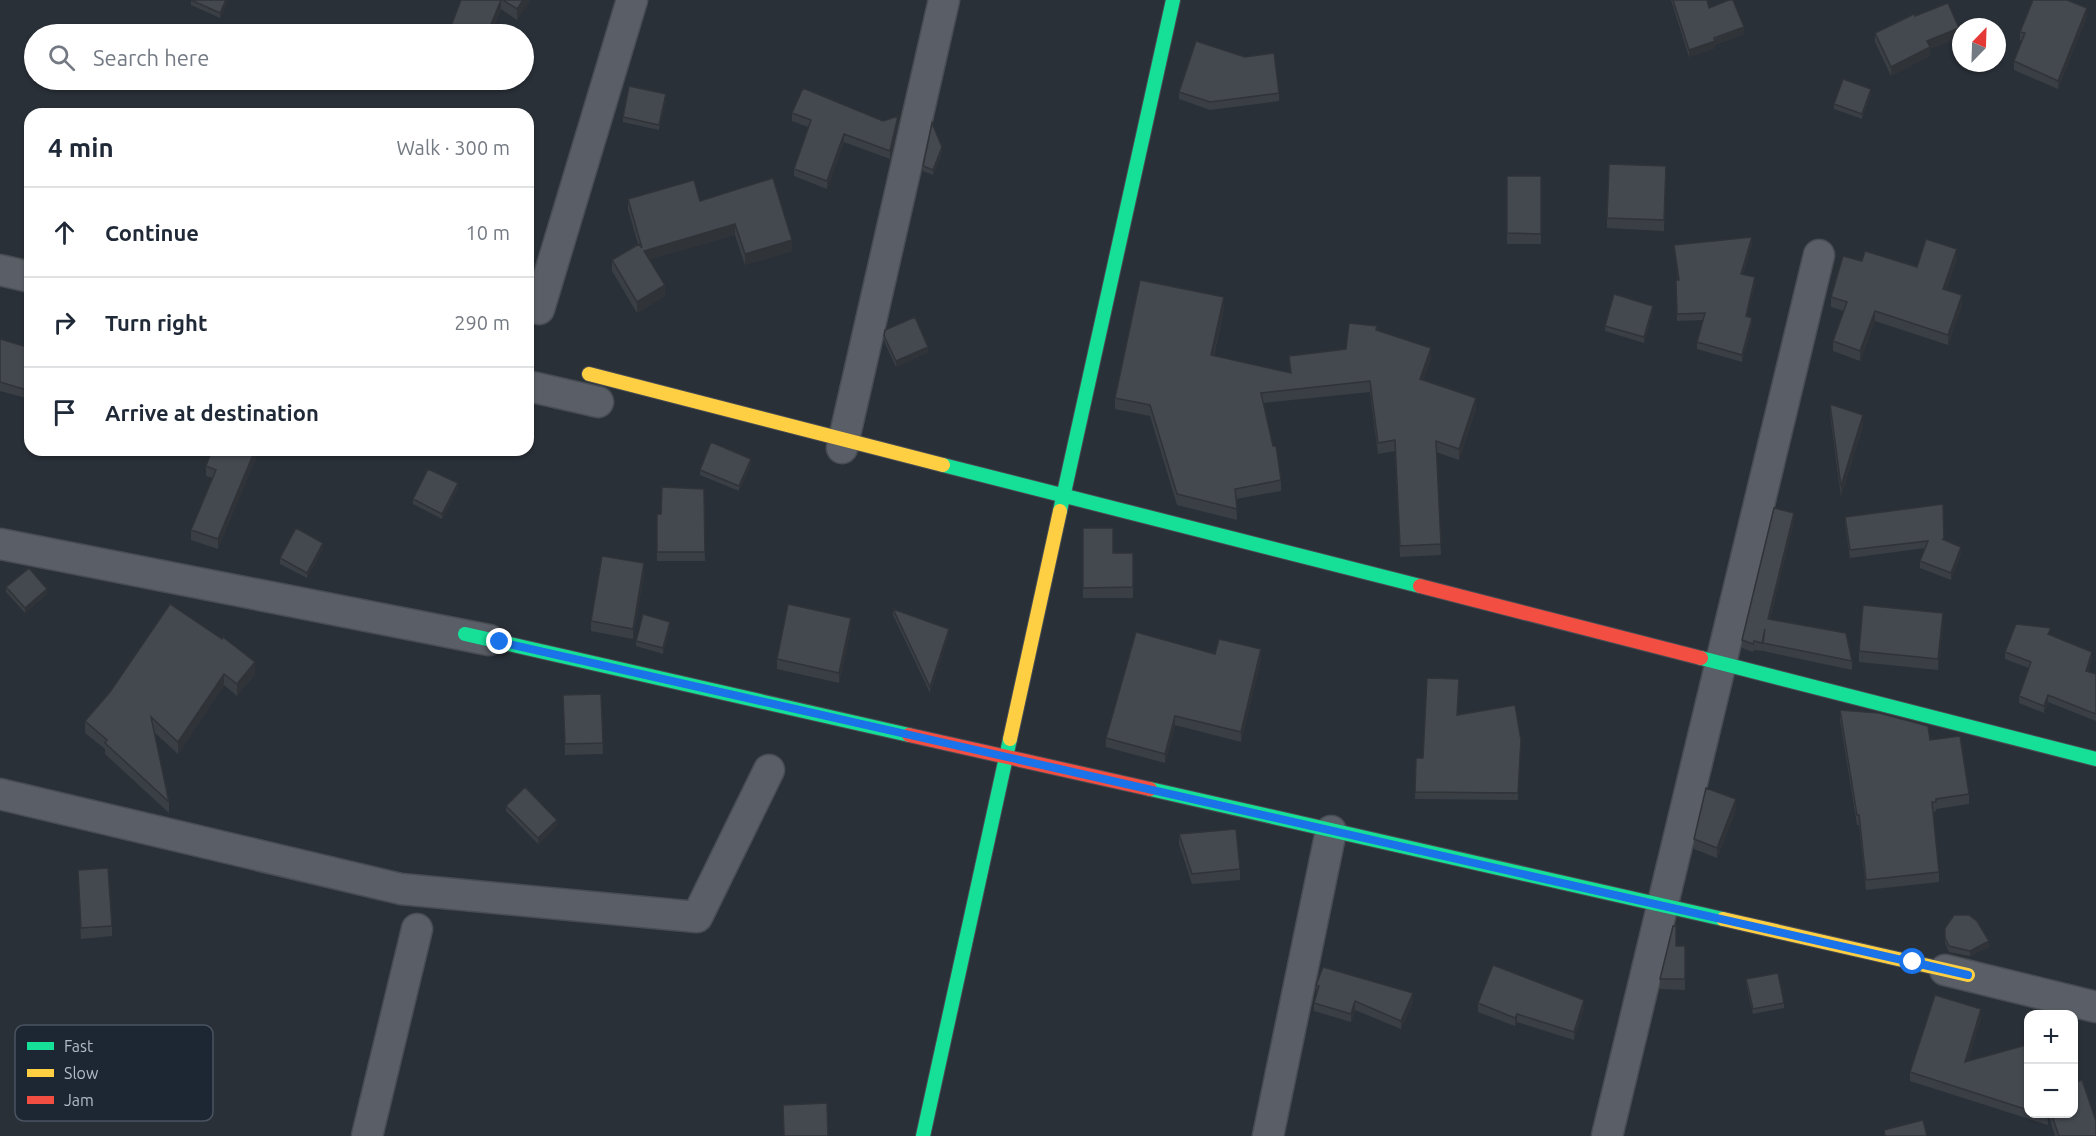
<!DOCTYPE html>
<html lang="en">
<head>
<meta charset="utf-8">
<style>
  body { margin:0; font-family:Ubuntu,sans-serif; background:#f6f6f7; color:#1f2937 }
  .controls { position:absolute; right:18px; bottom:18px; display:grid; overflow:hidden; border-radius:12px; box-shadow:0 2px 4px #0004 }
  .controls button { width:54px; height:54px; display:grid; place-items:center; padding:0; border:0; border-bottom:2px solid #e0e1e3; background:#fff; color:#1f2937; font:30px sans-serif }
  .compass { position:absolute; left:1952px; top:18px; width:54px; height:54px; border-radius:50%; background:#fff; box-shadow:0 2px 4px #0004; rotate:23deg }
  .stop { position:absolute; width:18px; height:18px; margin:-14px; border:4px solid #1a73e8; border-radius:50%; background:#fff }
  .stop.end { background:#1a73e8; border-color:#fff; box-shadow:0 2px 6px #0008 }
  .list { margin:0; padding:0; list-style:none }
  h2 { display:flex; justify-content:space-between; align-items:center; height:78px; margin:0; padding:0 24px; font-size:26px }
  h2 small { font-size:20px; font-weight:400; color:#747a83 }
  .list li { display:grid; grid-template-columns:39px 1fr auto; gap:18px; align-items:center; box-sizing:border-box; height:90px; padding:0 24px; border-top:2px solid #e0e1e3 }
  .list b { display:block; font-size:22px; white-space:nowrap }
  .list em { font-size:20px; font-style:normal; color:#747a83 }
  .icon { flex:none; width:33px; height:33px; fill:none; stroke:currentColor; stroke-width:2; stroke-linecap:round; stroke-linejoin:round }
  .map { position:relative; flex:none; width:2096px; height:1136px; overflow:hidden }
  .search { position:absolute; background:#fff; box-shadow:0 2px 4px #0004; left:24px; top:24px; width:510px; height:66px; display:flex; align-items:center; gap:15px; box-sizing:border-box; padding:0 21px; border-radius:33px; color:#747a83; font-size:22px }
  .panel { position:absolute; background:#fff; box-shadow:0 2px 4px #0004; left:24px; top:108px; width:510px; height:348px; border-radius:18px }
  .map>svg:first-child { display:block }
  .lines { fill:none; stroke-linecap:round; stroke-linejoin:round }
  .street-casing { stroke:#484c53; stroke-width:33 }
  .fast-casing { stroke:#484c53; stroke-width:16 }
  .slow-casing { stroke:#484c53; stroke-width:16 }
  .jam-casing { stroke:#484c53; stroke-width:16 }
  .street { stroke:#5a5e66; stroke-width:30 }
  .fast { stroke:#16e098; stroke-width:14 }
  .slow { stroke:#ffcf43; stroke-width:14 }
  .jam { stroke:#f24e42; stroke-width:14 }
  .wall { fill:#3a3f45 }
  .shaded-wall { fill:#303338 }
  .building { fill:#444950; stroke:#303338; stroke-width:1.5 }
  .route { stroke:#1a73e8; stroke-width:8 }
  .key { fill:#1d2633; stroke:#4a5360; stroke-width:1.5 }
  .key-label { font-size:16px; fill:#b4bcc9 }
</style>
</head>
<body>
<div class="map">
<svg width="2096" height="1136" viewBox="0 0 2096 1136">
  <rect width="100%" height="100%" fill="#2a3038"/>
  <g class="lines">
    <g class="street-casing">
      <path id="street" d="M 0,270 L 30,277
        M 539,309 L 632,0
        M 528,386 L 598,402
        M 842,448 L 944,0
        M 0,544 L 489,640
        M 0,794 L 401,889 L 697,917 L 769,770
        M 1945,970 L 2096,1007
        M 367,1136 L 417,929
        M 1268,1136 L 1331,831
        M 1607,1136 L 1819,255"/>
    </g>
    <g class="fast-casing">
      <path id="fast" d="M 943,465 L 1420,586
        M 1060,511 L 1173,0
        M 465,634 L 909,735
        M 1701,658 L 2096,759
        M 1150,789 L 1723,919
        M 923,1136 L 1010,739"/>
    </g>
    <g class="slow-casing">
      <path id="slow" d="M 589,374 L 943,465
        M 1010,739 L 1060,511
        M 1723,919 L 1968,975"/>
    </g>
    <g class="jam-casing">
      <path id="jam" d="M 1420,586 L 1701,658
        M 909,735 L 1150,789"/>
    </g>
    <use href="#street" class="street"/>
    <use href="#fast" class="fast"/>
    <use href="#slow" class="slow"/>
    <use href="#jam" class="jam"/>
  </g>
  <path class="wall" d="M 191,0 L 228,0 L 220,18 L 191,5 Z
    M 461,0 L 530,0 L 517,20 L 501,9 L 491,34 L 448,34 Z
    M 1671,0 L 1707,0 L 1709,8 L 1744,34 L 1715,45 L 1715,48 L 1689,57 Z
    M 1915,16 L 1959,37 L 1930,49 L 1930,56 L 1891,76 L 1875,42 L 1875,33 Z
    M 2087,16 L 2058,89 L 2014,70 L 2014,61 L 2022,41 L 2020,40 L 2020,32 Z
    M 1179,92 L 1279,93 L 1279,101 L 1210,110 L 1179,99 Z
    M 1871,94 L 1862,119 L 1834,109 L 1834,104 Z
    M 666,100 L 659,130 L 623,122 L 623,117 Z
    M 792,113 L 883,121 L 898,124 L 890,159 L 844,142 L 827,189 L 794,176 L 794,169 L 808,127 L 792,121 Z
    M 942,153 L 933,175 L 923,171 L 923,166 Z
    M 1666,166 L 1664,231 L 1607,228 L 1607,218 Z
    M 1507,176 L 1541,176 L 1541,244 L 1507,244 Z
    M 628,199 L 700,201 L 792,251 L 745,265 L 735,235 L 649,259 L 665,296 L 637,313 L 612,271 L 612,260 L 638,244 L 628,209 Z
    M 1752,244 L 1743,274 L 1755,284 L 1747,316 L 1752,325 L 1742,362 L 1697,349 L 1697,342 L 1703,320 L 1677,321 L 1676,280 L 1678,280 L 1674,245 Z
    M 1957,259 L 1946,290 L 1962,305 L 1948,345 L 1875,321 L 1860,361 L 1833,351 L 1833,341 L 1844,311 L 1831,307 L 1831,297 L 1862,261 L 1917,267 Z
    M 1224,308 L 1214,356 L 1290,373 L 1289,356 L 1346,349 L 1377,330 L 1431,359 L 1423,380 L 1476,409 L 1459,460 L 1436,452 L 1441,555 L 1400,557 L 1395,451 L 1378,454 L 1370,392 L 1263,403 L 1281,480 L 1281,491 L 1236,499 L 1237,520 L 1177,505 L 1150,416 L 1115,409 L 1115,398 Z
    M 1653,311 L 1644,343 L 1605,331 L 1605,326 Z
    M 884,336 L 928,352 L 896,367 L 884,341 Z
    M 0,339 L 30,348 L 30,399 L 0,391 Z
    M 1830,404 L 1863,425 L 1841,497 L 1830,414 Z
    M 259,450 L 218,549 L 191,540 L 191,530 L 213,478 L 206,476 L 206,466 Z
    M 302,450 L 315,450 L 313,454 Z
    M 751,465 L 739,491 L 700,475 L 700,470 Z
    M 458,488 L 442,519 L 413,504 L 413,499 Z
    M 704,489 L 705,561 L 657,561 L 657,514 L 661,514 Z
    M 1943,504 L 1944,540 L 1961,554 L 1951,580 L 1920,568 L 1920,561 L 1925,548 L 1850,558 L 1845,524 L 1845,517 Z
    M 1794,521 L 1770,619 L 1852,661 L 1852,670 L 1763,651 L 1763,649 L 1762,651 L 1754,650 L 1753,652 L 1742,648 L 1742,640 Z
    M 1083,528 L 1113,553 L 1133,553 L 1133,598 L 1083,598 Z
    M 323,548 L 307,578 L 280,564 L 280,558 Z
    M 644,574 L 633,639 L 591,631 L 591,621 Z
    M 6,587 L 47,594 L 25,613 L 6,592 Z
    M 170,604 L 255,674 L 237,696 L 224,685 L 178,754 L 154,732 L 169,802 L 169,813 L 105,754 L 105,749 L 85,733 L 85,721 L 110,692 Z
    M 893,609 L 949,634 L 930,693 L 893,615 Z
    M 1943,624 L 1938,670 L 1859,662 L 1859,651 Z
    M 670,627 L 663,654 L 636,646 L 636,641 Z
    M 851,628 L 839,683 L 777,669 L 777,659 Z
    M 2051,635 L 2092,659 L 2088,671 L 2096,674 L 2096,721 L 2048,702 L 2044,713 L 2019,703 L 2019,696 L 2029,668 L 2005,659 L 2005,652 Z
    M 1215,654 L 1261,659 L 1241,742 L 1175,725 L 1165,763 L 1106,747 L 1106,738 Z
    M 601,694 L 603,754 L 565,755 L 563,695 Z
    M 1840,710 L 1930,740 L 1969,794 L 1969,804 L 1936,809 L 1936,811 L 1933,812 L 1939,872 L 1939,882 L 1866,890 L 1859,825 L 1857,825 L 1840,720 Z
    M 1457,715 L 1521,740 L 1518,800 L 1415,799 L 1416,758 L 1423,758 Z
    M 506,806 L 557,825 L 538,844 L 506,811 Z
    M 1736,810 L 1717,858 L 1694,849 L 1694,839 Z
    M 1179,834 L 1240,869 L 1240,880 L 1192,884 L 1179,844 Z
    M 78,870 L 112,926 L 112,936 L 81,939 Z
    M 1945,928 L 1989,947 L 1970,956 L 1949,952 L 1945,943 Z
    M 1676,946 L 1685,946 L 1685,990 L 1660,989 L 1660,979 Z
    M 1746,979 L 1784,1003 L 1784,1008 L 1753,1014 L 1746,984 Z
    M 1316,985 L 1413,1002 L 1401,1029 L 1355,1010 L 1351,1022 L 1314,1011 L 1314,1003 L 1317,994 Z
    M 1478,1003 L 1584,1008 L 1574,1040 L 1517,1022 L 1515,1026 L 1478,1012 Z
    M 1981,1018 L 1968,1061 L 2028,1053 L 2028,1113 L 2047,1113 L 2048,1125 L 1910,1081 L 1910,1072 Z
    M 2048,1113 L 2073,1113 L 2096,1136 L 2055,1136 Z"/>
  <path class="shaded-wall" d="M 226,0 L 228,0 L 220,18 L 220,13 Z
    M 501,0 L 501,9 L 491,34 L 487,34 Z
    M 523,0 L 530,0 L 517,20 L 517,9 Z
    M 2087,8 L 2087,16 L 2058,89 L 2058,81 Z
    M 1744,27 L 1744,34 L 1715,45 L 1715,48 L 1689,57 L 1689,50 Z
    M 1959,28 L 1959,37 L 1930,49 L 1930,56 L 1891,76 L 1891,67 L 1927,41 Z
    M 1871,89 L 1871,94 L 1862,119 L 1862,114 Z
    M 666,94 L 666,100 L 659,130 L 659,125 Z
    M 898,116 L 898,124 L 890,159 L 890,151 Z
    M 844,134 L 844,142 L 827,189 L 827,181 Z
    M 942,147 L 942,153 L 933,175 L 933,170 Z
    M 735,224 L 735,235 L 644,261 L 644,251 Z
    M 1752,237 L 1752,244 L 1741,280 L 1741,274 Z
    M 792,240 L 792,251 L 745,265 L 745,254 Z
    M 1957,249 L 1957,259 L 1943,299 L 1943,289 Z
    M 1755,277 L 1755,284 L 1746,323 L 1746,316 Z
    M 665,285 L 665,296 L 637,313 L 637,302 Z
    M 1962,295 L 1962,305 L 1948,345 L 1948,335 Z
    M 1224,297 L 1224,308 L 1211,366 L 1211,355 Z
    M 1653,306 L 1653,311 L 1644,343 L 1644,337 Z
    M 1875,311 L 1875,321 L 1860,361 L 1860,351 Z
    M 1752,318 L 1752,325 L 1742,362 L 1742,355 Z
    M 928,347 L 928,352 L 896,367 L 896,361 Z
    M 1431,348 L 1431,359 L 1420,390 L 1420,379 Z
    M 1476,398 L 1476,409 L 1459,460 L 1459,449 Z
    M 1863,415 L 1863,425 L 1841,497 L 1841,486 Z
    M 255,450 L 259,450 L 218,549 L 218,539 Z
    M 751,459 L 751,465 L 739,491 L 739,486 Z
    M 458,483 L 458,488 L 442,519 L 442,514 Z
    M 1794,513 L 1794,521 L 1768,627 L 1768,619 Z
    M 323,543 L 323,548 L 307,578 L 307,573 Z
    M 1961,547 L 1961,554 L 1951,580 L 1951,573 Z
    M 644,563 L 644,574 L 633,639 L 633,629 Z
    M 47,589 L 47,594 L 25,613 L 25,608 Z
    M 1943,613 L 1943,624 L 1938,670 L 1938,659 Z
    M 851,618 L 851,628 L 839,683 L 839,673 Z
    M 670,622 L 670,627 L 663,654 L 663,648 Z
    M 949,629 L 949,634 L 930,693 L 930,687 Z
    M 1261,649 L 1261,659 L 1241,742 L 1241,732 Z
    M 2092,652 L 2092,659 L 2086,678 L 2086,671 Z
    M 255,662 L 255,674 L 237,696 L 237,684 Z
    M 224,674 L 224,685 L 178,754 L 178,742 Z
    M 2048,695 L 2048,702 L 2044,713 L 2044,706 Z
    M 1175,716 L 1175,725 L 1165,763 L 1165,754 Z
    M 1736,799 L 1736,810 L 1717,858 L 1717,848 Z
    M 557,820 L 557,825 L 538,844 L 538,838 Z
    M 1989,941 L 1989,947 L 1970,956 L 1970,951 Z
    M 1413,993 L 1413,1002 L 1401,1029 L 1401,1021 Z
    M 1584,1000 L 1584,1008 L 1574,1040 L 1574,1032 Z
    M 1355,1001 L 1355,1010 L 1351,1022 L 1351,1014 Z
    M 1981,1009 L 1981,1018 L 1965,1071 L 1965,1062 Z
    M 1517,1014 L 1517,1022 L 1515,1026 L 1515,1018 Z"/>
  <path class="building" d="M 191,0 L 226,0 L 220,13 Z
    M 461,0 L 501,0 L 487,34 L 448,34 Z
    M 503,0 L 523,0 L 517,9 Z
    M 1673,0 L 1707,0 L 1709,8 L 1729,0 L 1733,0 L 1744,27 L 1714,38 L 1715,41 L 1689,50 Z
    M 2033,0 L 2067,0 L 2087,8 L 2058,81 L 2014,61 L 2025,33 L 2020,32 Z
    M 1948,3 L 1959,28 L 1927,41 L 1930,47 L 1891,67 L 1875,33 L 1914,14 L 1915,16 Z
    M 1196,41 L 1245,57 L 1274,53 L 1279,93 L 1210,102 L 1179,92 Z
    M 1843,79 L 1871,89 L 1862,114 L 1834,104 Z
    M 629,86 L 666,94 L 659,125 L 623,117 Z
    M 803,88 L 883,121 L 898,116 L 890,151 L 844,134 L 827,181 L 794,169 L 811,120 L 792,113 Z
    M 932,123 L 942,147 L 933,170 L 923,166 Z
    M 1609,164 L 1666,166 L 1664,220 L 1607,218 Z
    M 1507,176 L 1541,176 L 1541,234 L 1507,233 Z
    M 773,178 L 792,240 L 745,254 L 735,224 L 644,251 L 665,285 L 637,302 L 612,260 L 639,244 L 642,248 L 628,199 L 694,180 L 700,201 Z
    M 1752,237 L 1741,274 L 1755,277 L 1746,316 L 1752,318 L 1742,355 L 1697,342 L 1705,313 L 1677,314 L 1676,280 L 1679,280 L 1674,245 Z
    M 1926,239 L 1957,249 L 1943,289 L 1962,295 L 1948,335 L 1875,311 L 1860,351 L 1833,341 L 1847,302 L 1831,297 L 1843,256 L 1862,261 L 1865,251 L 1917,267 Z
    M 1140,280 L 1224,297 L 1211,355 L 1291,373 L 1289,356 L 1346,349 L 1349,323 L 1377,326 L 1376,330 L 1431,348 L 1420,379 L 1476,398 L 1459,449 L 1436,441 L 1441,544 L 1400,546 L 1395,440 L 1378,443 L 1370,381 L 1261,393 L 1273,446 L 1276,446 L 1281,480 L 1235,489 L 1237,509 L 1177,494 L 1150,405 L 1115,398 Z
    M 1614,294 L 1653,306 L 1644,337 L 1605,326 Z
    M 915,317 L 928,347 L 896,361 L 884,336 L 885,330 Z
    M 0,339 L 30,348 L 30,391 L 0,382 Z
    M 1830,404 L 1863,415 L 1841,486 Z
    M 711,442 L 751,459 L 739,486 L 700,470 Z
    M 212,450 L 255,450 L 218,539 L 191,530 L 216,470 L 206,466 Z
    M 428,469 L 458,483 L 442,514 L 413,499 Z
    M 662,487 L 704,489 L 705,552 L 657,552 L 657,514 L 661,514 Z
    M 1943,504 L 1944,539 L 1942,539 L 1961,547 L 1951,573 L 1920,561 L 1928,541 L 1850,550 L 1845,517 Z
    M 1774,508 L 1794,513 L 1768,619 L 1846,633 L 1852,661 L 1763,643 L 1765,629 L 1762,643 L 1754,641 L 1753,644 L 1742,640 Z
    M 296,528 L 323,543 L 307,573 L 280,558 Z
    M 1083,528 L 1113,528 L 1113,553 L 1133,553 L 1133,587 L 1083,588 Z
    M 602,556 L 644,563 L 633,629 L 591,621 Z
    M 29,568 L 47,589 L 25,608 L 6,587 Z
    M 170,604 L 222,639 L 223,637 L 255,662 L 237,684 L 224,674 L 178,742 L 151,717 L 169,802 L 105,743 L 107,740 L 85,721 L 110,692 Z
    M 788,604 L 851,618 L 839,673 L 777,659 Z
    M 1863,605 L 1943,613 L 1938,659 L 1859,651 Z
    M 893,609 L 949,629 L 930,687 Z
    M 643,614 L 670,622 L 663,648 L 636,641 Z
    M 2016,624 L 2051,628 L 2048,634 L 2092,652 L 2086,671 L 2096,674 L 2096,714 L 2048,695 L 2044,706 L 2019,696 L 2031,662 L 2005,652 Z
    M 1136,632 L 1215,654 L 1219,639 L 1261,649 L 1241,732 L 1175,716 L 1165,754 L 1106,738 Z
    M 1427,678 L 1459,679 L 1457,715 L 1515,705 L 1521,740 L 1518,793 L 1415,792 L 1416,758 L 1423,758 Z
    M 601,694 L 603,743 L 565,744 L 563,695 Z
    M 1840,710 L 1879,713 L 1928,726 L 1930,740 L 1960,736 L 1969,794 L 1936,799 L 1936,802 L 1932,802 L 1939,872 L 1866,880 L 1859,815 L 1857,815 Z
    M 525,787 L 557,820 L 538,838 L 506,806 Z
    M 1706,788 L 1736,799 L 1717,848 L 1694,839 Z
    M 1236,829 L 1240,869 L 1192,874 L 1179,834 Z
    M 108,868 L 112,926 L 81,928 L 78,870 Z
    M 1954,915 L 1969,915 L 1977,921 L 1989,941 L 1970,951 L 1949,946 L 1945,938 L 1945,928 Z
    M 1673,926 L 1676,926 L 1676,946 L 1685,946 L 1685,979 L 1660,979 Z
    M 1493,965 L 1584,1000 L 1574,1032 L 1517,1014 L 1515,1018 L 1478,1003 Z
    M 1323,967 L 1413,993 L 1401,1021 L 1355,1001 L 1351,1014 L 1314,1003 L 1319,986 L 1316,985 Z
    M 1778,973 L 1784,1003 L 1753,1009 L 1746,979 Z
    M 1935,995 L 1981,1009 L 1965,1062 L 2026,1045 L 2028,1053 L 2028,1110 L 1910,1072 Z
    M 2082,1080 L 2096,1121 L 2096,1136 L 2059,1136 L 2051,1113 L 2073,1113 L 2073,1083 Z
    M 827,1103 L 828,1136 L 784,1136 L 783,1105 Z
    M 1923,1120 L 1927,1136 L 1885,1136 L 1884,1130 Z"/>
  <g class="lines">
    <path class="route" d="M 500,642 L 1968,975 L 1913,962"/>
  </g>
  <rect x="15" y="1025" width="198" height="96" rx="9" class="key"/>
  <rect x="27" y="1042" width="27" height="8" fill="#16e098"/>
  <rect x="27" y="1069" width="27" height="8" fill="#ffcf43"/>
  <rect x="27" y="1096" width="27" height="8" fill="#f24e42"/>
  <g class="key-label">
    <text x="64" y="1052">Fast</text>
    <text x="64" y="1079">Slow</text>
    <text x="64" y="1106">Jam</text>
  </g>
</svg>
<div class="controls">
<button>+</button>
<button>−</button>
</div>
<svg class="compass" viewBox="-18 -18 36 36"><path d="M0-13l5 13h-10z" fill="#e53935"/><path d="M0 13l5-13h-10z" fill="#747a83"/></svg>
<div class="stop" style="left:1913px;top:962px"></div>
<div class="stop end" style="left:500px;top:642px"></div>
<div class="search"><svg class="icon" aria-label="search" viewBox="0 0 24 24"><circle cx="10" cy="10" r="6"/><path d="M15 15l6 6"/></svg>Search here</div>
<section class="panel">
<h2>4 min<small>Walk · 300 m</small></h2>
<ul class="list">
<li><svg class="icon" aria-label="ahead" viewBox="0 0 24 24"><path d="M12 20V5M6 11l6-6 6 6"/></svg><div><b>Continue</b></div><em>10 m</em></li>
<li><svg class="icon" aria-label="right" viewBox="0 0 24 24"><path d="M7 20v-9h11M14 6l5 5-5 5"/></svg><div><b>Turn right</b></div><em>290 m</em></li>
<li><svg class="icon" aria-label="arrive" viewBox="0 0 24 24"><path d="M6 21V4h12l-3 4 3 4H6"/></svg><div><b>Arrive at destination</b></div></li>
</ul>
</section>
</div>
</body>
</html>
